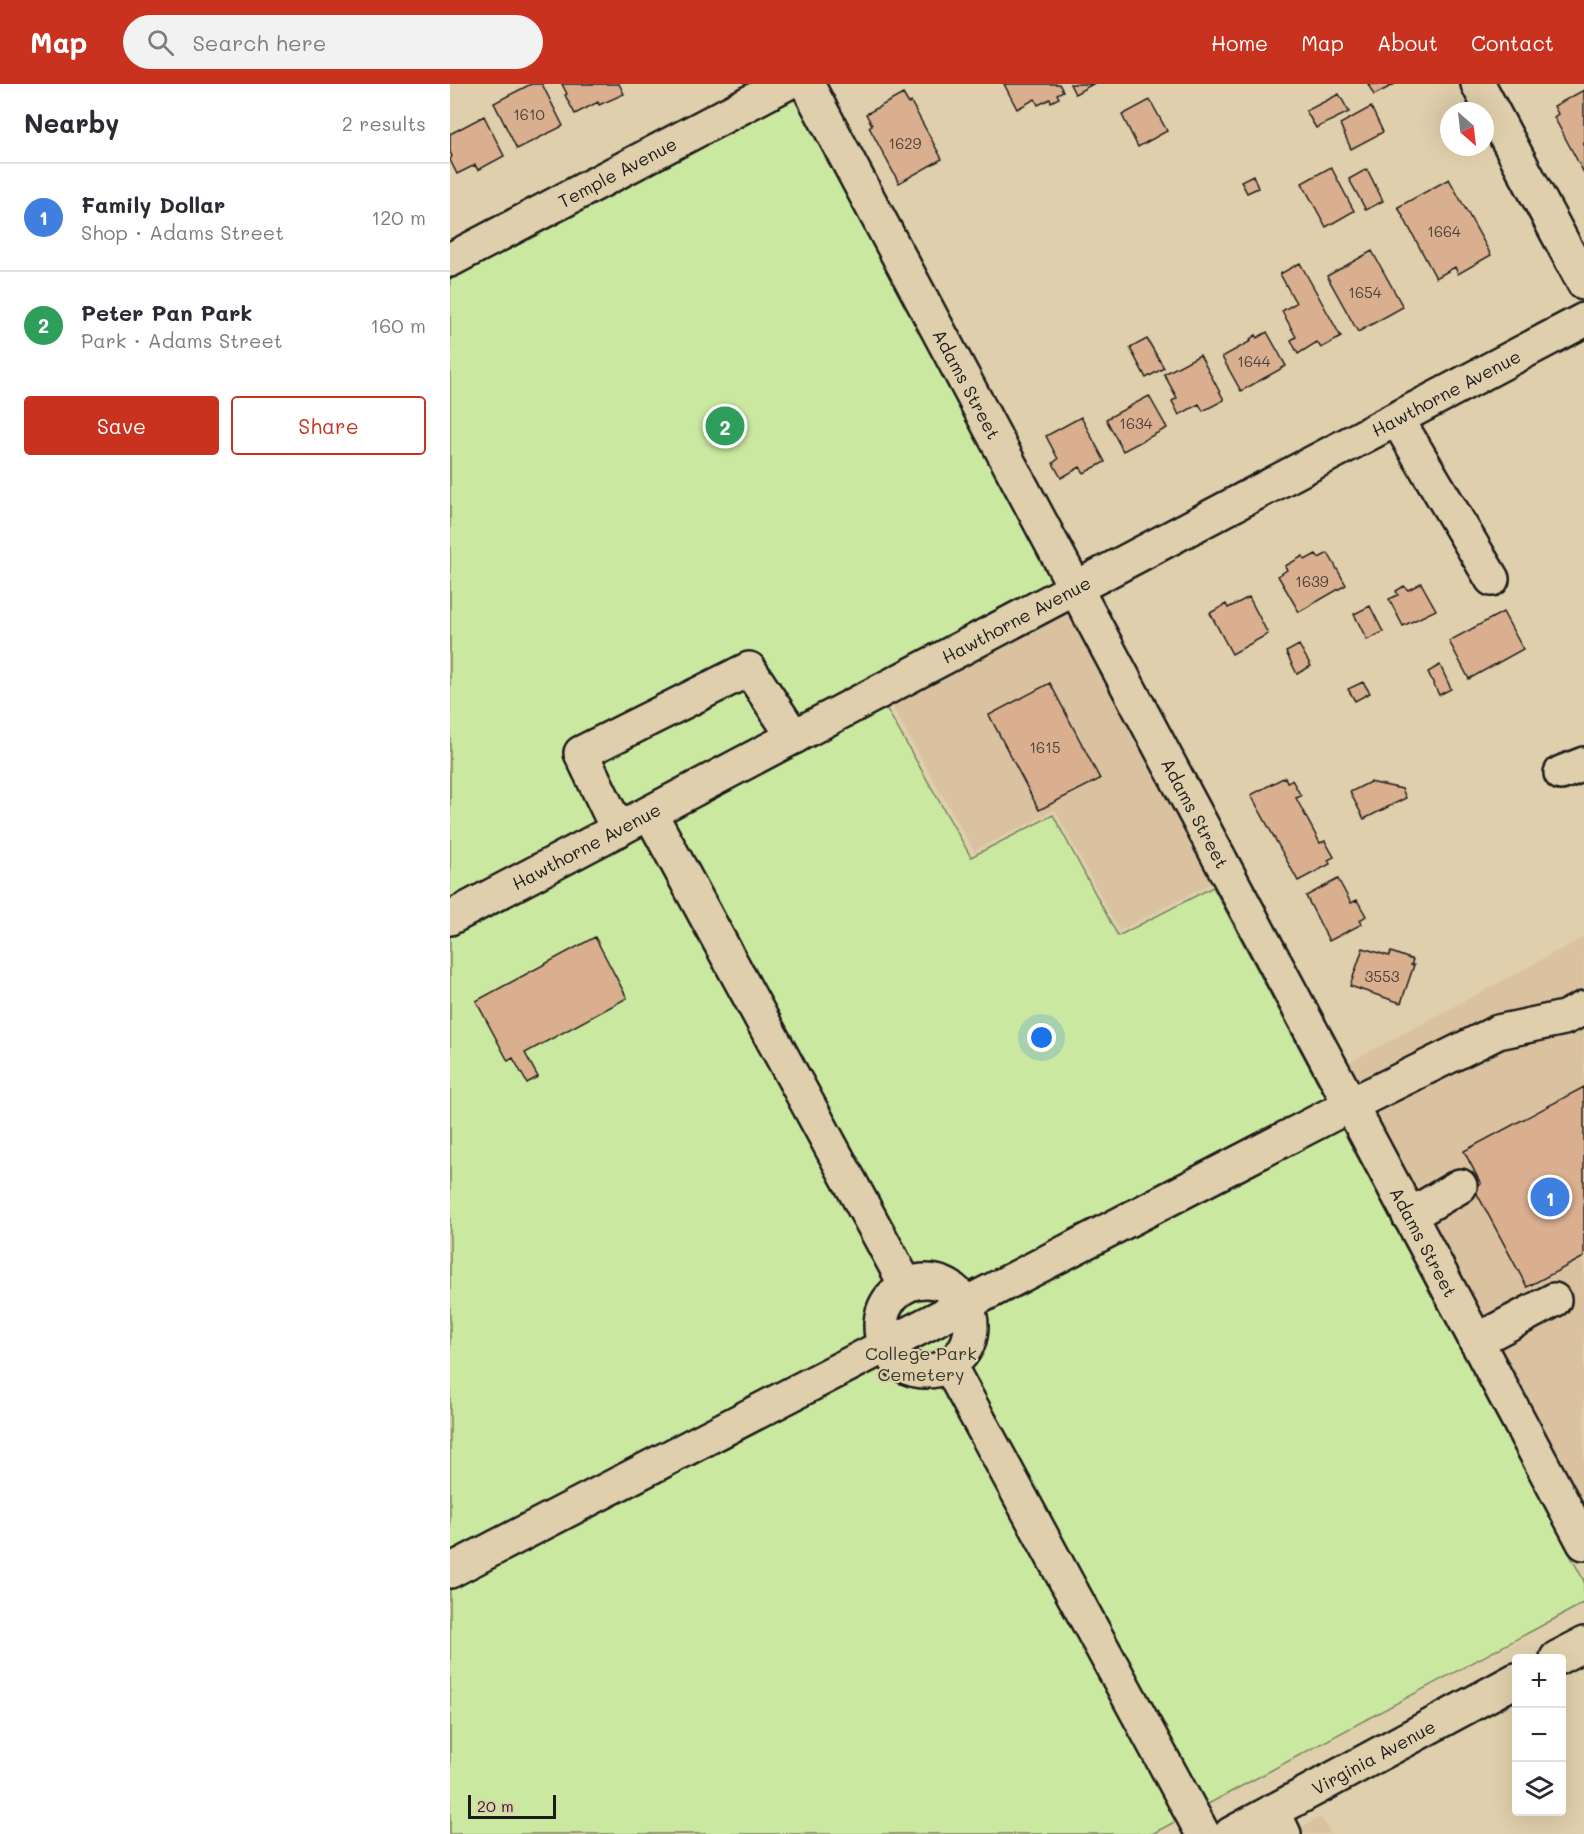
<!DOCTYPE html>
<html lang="en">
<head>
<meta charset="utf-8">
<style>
  body { margin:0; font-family:Mali,sans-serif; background:#f2f2f3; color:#2b2b33 }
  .controls { position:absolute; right:18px; bottom:18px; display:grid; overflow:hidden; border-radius:6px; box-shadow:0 6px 24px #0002 }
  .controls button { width:54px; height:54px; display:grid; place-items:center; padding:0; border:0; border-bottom:2px solid #e1e1e2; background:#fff; color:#2b2b33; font:30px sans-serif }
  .compass { position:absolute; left:990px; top:18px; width:54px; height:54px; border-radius:50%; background:#fff; box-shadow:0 6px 24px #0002; rotate:152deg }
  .scale { position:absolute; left:18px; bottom:15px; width:88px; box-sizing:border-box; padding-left:6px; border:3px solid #1c1c1c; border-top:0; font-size:16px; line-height:21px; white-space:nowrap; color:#1c1c1c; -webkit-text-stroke:4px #e0cfac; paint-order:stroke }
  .you { position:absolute; left:592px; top:954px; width:21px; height:21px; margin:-15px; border:4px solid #fff; border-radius:50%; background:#1a73e8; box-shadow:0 0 0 9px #1a73e833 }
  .badge { display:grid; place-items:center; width:39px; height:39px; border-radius:50%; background:#c8321e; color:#fff; font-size:20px; font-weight:700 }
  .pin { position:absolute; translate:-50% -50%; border:3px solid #fff; box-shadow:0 2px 6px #0006 }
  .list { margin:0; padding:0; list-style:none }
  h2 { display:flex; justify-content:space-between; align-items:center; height:78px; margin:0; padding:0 24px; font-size:26px }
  h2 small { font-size:20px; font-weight:400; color:#7c7c81 }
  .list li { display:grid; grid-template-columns:39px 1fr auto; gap:18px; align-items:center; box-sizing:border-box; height:108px; padding:0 24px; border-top:2px solid #e1e1e2 }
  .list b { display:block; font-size:22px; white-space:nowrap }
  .list p { margin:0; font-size:20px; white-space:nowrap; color:#7c7c81 }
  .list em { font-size:20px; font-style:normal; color:#7c7c81 }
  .actions { display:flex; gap:12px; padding:18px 24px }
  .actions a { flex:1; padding:14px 0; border:2px solid #c8321e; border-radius:6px; text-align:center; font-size:21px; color:#c8321e }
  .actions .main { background:#c8321e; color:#fff }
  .icon { flex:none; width:33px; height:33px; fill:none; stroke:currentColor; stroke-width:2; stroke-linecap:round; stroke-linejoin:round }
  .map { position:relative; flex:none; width:1134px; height:1750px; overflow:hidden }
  header { display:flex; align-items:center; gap:36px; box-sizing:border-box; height:84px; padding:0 30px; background:#c8321e; color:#fff }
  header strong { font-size:28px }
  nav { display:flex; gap:33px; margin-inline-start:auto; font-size:21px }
  .search { width:420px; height:54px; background:#f2f2f3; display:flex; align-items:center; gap:15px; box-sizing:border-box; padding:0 21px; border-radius:33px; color:#7c7c81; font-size:22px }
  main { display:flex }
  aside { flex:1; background:#fff }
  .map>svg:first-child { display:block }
  .built { fill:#dac2a0 }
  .green { fill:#cbe8a0; stroke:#74825e; stroke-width:1.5 }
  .building { fill:#d9af8f; stroke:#1c1c1c; stroke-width:1.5 }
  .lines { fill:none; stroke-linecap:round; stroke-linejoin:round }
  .minor-casing { stroke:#1c1c1c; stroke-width:38 }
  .major-casing { stroke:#1c1c1c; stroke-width:38 }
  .minor { stroke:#e0cfac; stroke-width:33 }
  .major { stroke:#e0cfac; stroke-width:33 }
  .labels { text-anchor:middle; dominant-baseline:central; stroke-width:4.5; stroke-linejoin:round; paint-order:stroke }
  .number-label { font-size:15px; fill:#4b4139 }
  .street-label { font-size:18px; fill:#1c1c1c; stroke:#e0cfac }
  .park-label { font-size:18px; fill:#363b30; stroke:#e0cfac }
</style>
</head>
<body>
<header>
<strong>Map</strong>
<div class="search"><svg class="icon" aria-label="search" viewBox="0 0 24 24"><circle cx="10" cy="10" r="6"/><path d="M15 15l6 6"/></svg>Search here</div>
<nav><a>Home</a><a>Map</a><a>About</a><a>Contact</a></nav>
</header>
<main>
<aside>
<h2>Nearby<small>2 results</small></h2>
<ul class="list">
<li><span class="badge" style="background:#3f7fe0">1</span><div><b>Family Dollar</b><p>Shop · Adams Street</p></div><em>120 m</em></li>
<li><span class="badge" style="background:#2e9e5b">2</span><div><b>Peter Pan Park</b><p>Park · Adams Street</p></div><em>160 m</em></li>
</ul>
<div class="actions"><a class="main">Save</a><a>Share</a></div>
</aside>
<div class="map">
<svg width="1134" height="1750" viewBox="0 0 1134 1750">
  <rect width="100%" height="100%" fill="#e0cfac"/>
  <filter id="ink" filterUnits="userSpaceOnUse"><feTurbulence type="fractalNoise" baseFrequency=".0167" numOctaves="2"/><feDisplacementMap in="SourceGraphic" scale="12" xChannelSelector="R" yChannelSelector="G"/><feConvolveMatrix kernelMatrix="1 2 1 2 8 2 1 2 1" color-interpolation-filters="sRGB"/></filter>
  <g filter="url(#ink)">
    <path class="built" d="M 637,504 L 788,786 L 669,847 L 605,726 L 524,767 L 441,621 Z
      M 1134,853 L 1134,1440 L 898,979 Z
      M 871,1733 L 881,1750 L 838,1750 Z"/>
    <path class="green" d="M 367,0 L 637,504 L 0,829 L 0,181 Z
      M 435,622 L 521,773 L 603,731 L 668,852 L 763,803 L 1134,1497 L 1134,1519 L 702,1750 L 0,1750 L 0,852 Z"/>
    <path class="building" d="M 81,0 L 92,0 L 113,42 L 67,65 L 44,19 Z
      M 112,0 L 169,0 L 174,10 L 149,21 L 148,18 L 125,30 L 115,11 L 117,10 Z
      M 554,0 L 609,0 L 613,7 L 607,10 L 609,14 L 601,18 L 600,15 L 588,21 L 585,15 L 567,25 Z
      M 620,0 L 643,0 L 625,10 Z
      M 918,0 L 945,0 L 924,11 Z
      M 1134,6 L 1134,89 L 1104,33 L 1108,30 L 1104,22 Z
      M 453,10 L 459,20 L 461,18 L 492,75 L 449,99 L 419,43 L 422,41 L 416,30 Z
      M 889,10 L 899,28 L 866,44 L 856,27 Z
      M 700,16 L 717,47 L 688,63 L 672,31 Z
      M 921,23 L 933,48 L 901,65 L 890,40 Z
      M 34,32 L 54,72 L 28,86 L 25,81 L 7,90 L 0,76 L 2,72 L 0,68 L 0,50 Z
      M 881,83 L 904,127 L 876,143 L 852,99 Z
      M 917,85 L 933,117 L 916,126 L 899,95 Z
      M 803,91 L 808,104 L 797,109 L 791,97 Z
      M 999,95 L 1041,171 L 1008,190 L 1005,183 L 986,194 L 948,123 Z
      M 922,167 L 953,223 L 908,248 L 877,192 Z
      M 850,179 L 891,253 L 871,264 L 867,258 L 848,270 L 841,256 L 846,253 L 832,227 L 846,219 L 830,190 Z
      M 817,248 L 836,282 L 791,307 L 772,273 L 801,257 L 800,255 L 806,251 L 807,254 Z
      M 697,255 L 714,284 L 696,294 L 680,264 Z
      M 750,271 L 774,316 L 753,327 L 749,320 L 729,331 L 722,317 L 727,314 L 714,290 Z
      M 699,312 L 717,344 L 673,367 L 656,335 Z
      M 631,333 L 655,378 L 634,389 L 630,383 L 611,394 L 603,379 L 608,375 L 596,352 Z
      M 878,469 L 896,501 L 849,528 L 828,492 L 837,486 L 835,482 L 853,472 L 855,476 L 866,470 L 869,474 Z
      M 971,499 L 986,526 L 953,542 L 939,515 L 948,511 L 946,507 L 954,502 L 958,506 Z
      M 799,513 L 818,550 L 782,570 L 760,529 L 776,520 L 778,524 Z
      M 920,522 L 933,548 L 917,556 L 904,530 Z
      M 1053,528 L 1073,565 L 1019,595 L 999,557 Z
      M 849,561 L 861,582 L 847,590 L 836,568 Z
      M 990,581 L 1001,605 L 989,611 L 978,588 Z
      M 913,598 L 920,609 L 905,617 L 898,605 Z
      M 600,599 L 650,695 L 589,726 L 539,631 Z
      M 835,693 L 837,698 L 842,696 L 851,712 L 846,714 L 870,759 L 875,757 L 884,773 L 878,776 L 880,780 L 848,797 L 801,711 Z
      M 920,698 L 952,705 L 956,714 L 914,735 L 900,708 Z
      M 888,795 L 901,819 L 907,816 L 916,832 L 910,836 L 912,840 L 879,857 L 856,812 Z
      M 145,853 L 177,914 L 75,969 L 88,993 L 77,999 L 63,974 L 58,977 L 26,917 Z
      M 913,864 L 939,872 L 941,868 L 963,876 L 961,881 L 964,881 L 951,919 L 900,902 Z
      M 1134,1003 L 1134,1173 L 1077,1203 L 1024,1104 L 1031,1100 L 1014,1067 Z"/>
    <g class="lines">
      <g class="minor-casing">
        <g id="minor">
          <path id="s1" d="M 357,0 L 1134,1459"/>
          <path d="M 1028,0 L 1134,199"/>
          <path id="s2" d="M 0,176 L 335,0"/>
          <path d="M 947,335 L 1042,495"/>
          <path d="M 1111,689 L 1134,680"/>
          <path d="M 200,729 L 456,1201"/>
          <path d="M 168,746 L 131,669 L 299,585 L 344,653"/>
          <path id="s3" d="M 0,834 L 1134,236"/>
          <path d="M 959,1132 L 1010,1102"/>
          <circle cx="476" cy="1242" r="45"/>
          <path d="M 1026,1257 L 1104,1216"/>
          <path d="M 499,1281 L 753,1750"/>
          <path d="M 0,1487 L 900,1021 L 1048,948 L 1114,934 L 1134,924"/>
          <path d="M 823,1727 L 834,1750"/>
        </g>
      </g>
      <g class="major-casing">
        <g id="major">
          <path d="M 1107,1574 L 1134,1560"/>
          <path id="s4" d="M 781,1750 L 1066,1596"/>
        </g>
      </g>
      <use href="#minor" class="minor"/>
      <use href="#major" class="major"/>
    </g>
  </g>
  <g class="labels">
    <g class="number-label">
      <text x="79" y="30">1610</text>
      <text x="455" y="59">1629</text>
      <text x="994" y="147">1664</text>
      <text x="915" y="208">1654</text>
      <text x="804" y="277">1644</text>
      <text x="686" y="339">1634</text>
      <text x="862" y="497">1639</text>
      <text x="595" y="663">1615</text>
      <text x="932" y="892">3553</text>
    </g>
    <g class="street-label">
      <text stroke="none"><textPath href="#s2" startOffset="189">Temple Avenue</textPath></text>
      <text stroke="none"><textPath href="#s1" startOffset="340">Adams Street</textPath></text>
      <text stroke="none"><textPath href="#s3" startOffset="1126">Hawthorne Avenue</textPath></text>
      <text stroke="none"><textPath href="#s3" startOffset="640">Hawthorne Avenue</textPath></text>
      <text stroke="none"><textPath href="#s1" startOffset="826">Adams Street</textPath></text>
      <text stroke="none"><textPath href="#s3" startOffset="154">Hawthorne Avenue</textPath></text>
      <text stroke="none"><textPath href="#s1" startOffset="1312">Adams Street</textPath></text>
      <text stroke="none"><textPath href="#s4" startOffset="162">Virginia Avenue</textPath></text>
    </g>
    <g class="park-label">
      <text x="471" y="1269">College Park<tspan x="471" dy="21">Cemetery</tspan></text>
    </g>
  </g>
</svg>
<div class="controls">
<button>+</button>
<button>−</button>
<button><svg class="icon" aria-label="layers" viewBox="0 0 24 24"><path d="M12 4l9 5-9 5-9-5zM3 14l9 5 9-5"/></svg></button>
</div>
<svg class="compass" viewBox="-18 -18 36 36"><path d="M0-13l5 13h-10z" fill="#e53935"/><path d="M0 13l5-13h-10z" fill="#7c7c81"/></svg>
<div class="scale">20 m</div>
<div class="you"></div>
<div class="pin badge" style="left:1100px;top:1113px;background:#3f7fe0">1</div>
<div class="pin badge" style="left:275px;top:342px;background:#2e9e5b">2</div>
</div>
</main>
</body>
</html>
